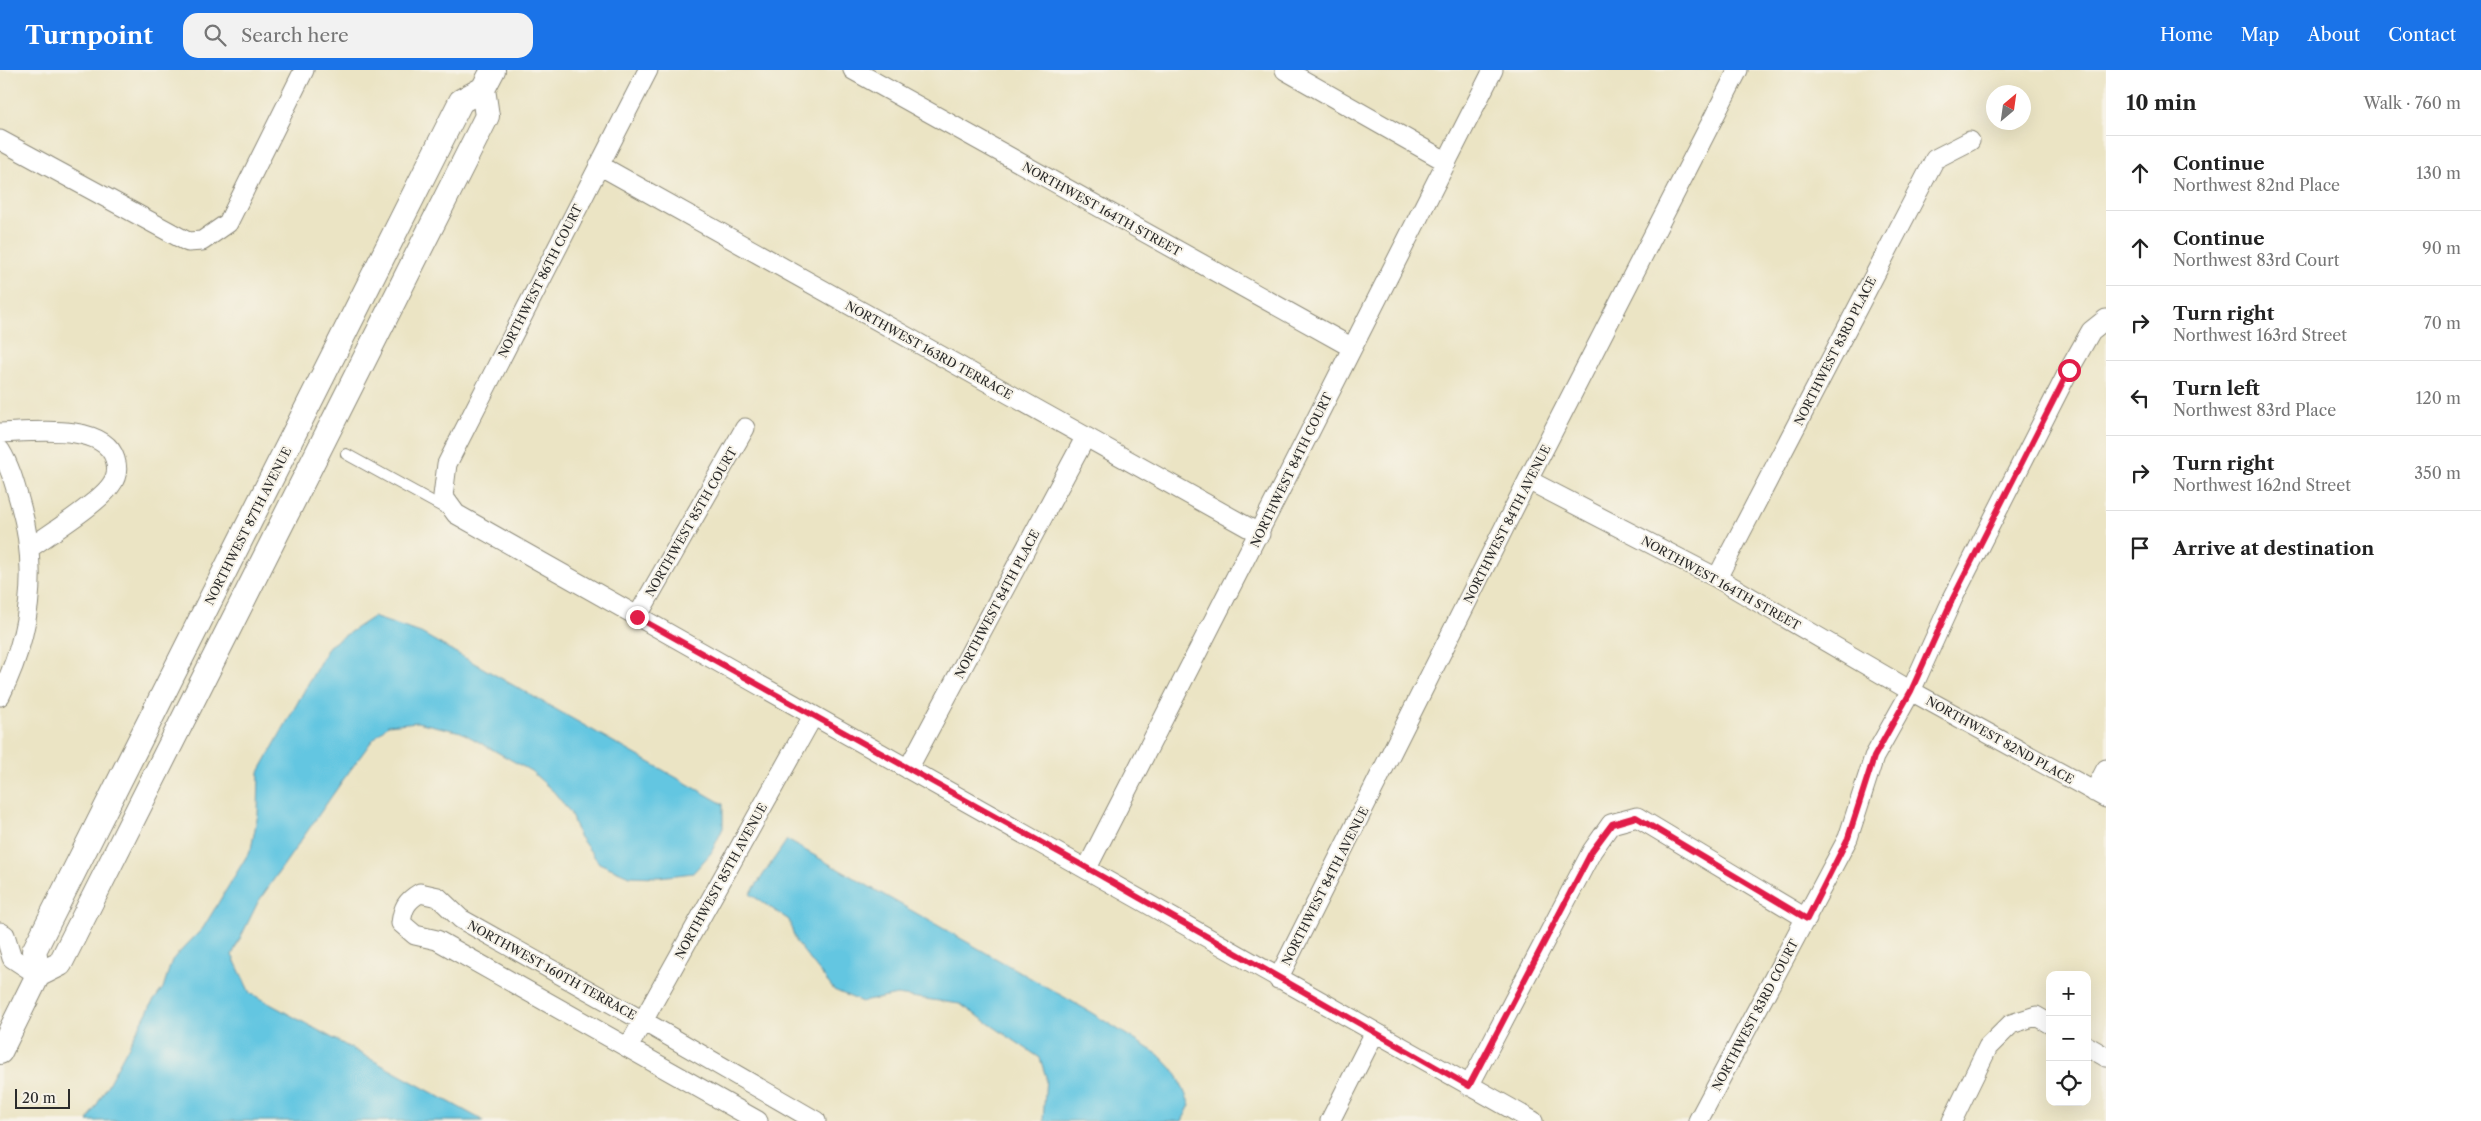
<!DOCTYPE html>
<html lang="en">
<head>
<meta charset="utf-8">
<style>
  body { margin:0; font-family:"Libre Caslon Text",serif; background:#f2f2f2; color:#222 }
  .controls { position:absolute; right:15px; bottom:15px; display:grid; overflow:hidden; border-radius:10px; box-shadow:0 5px 20px #0002 }
  .controls button { width:45px; height:45px; display:grid; place-items:center; padding:0; border:0; border-bottom:1px solid #e0e0e0; background:#fff; color:#222; font:25px sans-serif }
  .compass { position:absolute; left:1986px; top:15px; width:45px; height:45px; border-radius:50%; background:#fff; box-shadow:0 5px 20px #0002; rotate:29deg }
  .scale { position:absolute; left:15px; bottom:12px; width:55px; box-sizing:border-box; padding-left:5px; border:2px solid #2b2b2b; border-top:0; font-size:14px; line-height:18px; white-space:nowrap; color:#2b2b2b; -webkit-text-stroke:4px #f7f3e8; paint-order:stroke }
  .stop { position:absolute; width:15px; height:15px; margin:-11px; border:4px solid #e11d48; border-radius:50%; background:#fff }
  .stop.end { background:#e11d48; border-color:#fff; box-shadow:0 1px 5px #0008 }
  .list { margin:0; padding:0; list-style:none }
  h2 { display:flex; justify-content:space-between; align-items:center; height:65px; margin:0; padding:0 20px; font-size:21px }
  h2 small { font-size:16px; font-weight:400; color:#767676 }
  .list li { display:grid; grid-template-columns:32px 1fr auto; gap:15px; align-items:center; box-sizing:border-box; height:75px; padding:0 20px; border-top:1px solid #e0e0e0 }
  .list b { display:block; font-size:19px; white-space:nowrap }
  .list p { margin:0; font-size:16px; white-space:nowrap; color:#767676 }
  .list em { font-size:16px; font-style:normal; color:#767676 }
  .icon { flex:none; width:28px; height:28px; fill:none; stroke:currentColor; stroke-width:2; stroke-linecap:round; stroke-linejoin:round }
  .map { position:relative; flex:none; width:2106px; height:1051px; overflow:hidden }
  header { display:flex; align-items:center; gap:30px; box-sizing:border-box; height:70px; padding:0 25px; background:#1a73e8; color:#fff }
  header strong { font-size:24px }
  nav { display:flex; gap:28px; margin-inline-start:auto; font-size:18px }
  .search { width:350px; height:45px; background:#f2f2f2; display:flex; align-items:center; gap:12px; box-sizing:border-box; padding:0 18px; border-radius:15px; color:#767676; font-size:19px }
  main { display:flex }
  aside { flex:1; background:#fff }
  .map>svg:first-child { display:block }
  .water { fill:#63c6e1; stroke:#477886 }
  .lines { fill:none; stroke-linecap:round; stroke-linejoin:round }
  .service-casing { stroke:#8b8878; stroke-width:12 }
  .minor-casing { stroke:#8b8878; stroke-width:21 }
  .tertiary-casing { stroke:#8b8878; stroke-width:26 }
  .service { stroke:#fff; stroke-width:10 }
  .minor { stroke:#fff; stroke-width:19 }
  .tertiary { stroke:#fff; stroke-width:24 }
  .route { stroke:#e11d48; stroke-width:6 }
  .labels { text-anchor:middle; dominant-baseline:central; stroke-width:4; stroke-linejoin:round; paint-order:stroke }
  .street-label { font-size:12px; fill:#2b2b2b; stroke:#f7f3e8 }
</style>
</head>
<body>
<header>
<strong>Turnpoint</strong>
<div class="search"><svg class="icon" aria-label="search" viewBox="0 0 24 24"><circle cx="10" cy="10" r="6"/><path d="M15 15l6 6"/></svg>Search here</div>
<nav><a>Home</a><a>Map</a><a>About</a><a>Contact</a></nav>
</header>
<main>
<div class="map">
<svg width="2106" height="1051" viewBox="0 0 2106 1051">
  <rect width="100%" height="100%" fill="#f7f3e8"/>
  <filter id="ink" filterUnits="userSpaceOnUse"><feTurbulence type="fractalNoise" baseFrequency=".02" numOctaves="2"/><feDisplacementMap in="SourceGraphic" scale="10" xChannelSelector="R" yChannelSelector="G"/><feConvolveMatrix kernelMatrix="1 2 1 2 8 2 1 2 1" color-interpolation-filters="sRGB"/></filter>
  <filter id="wash" filterUnits="userSpaceOnUse"><feTurbulence type="fractalNoise" baseFrequency=".0096" numOctaves="4" result="noise"/><feDisplacementMap in="SourceGraphic" scale="20" xChannelSelector="R" yChannelSelector="G"/><feGaussianBlur stdDeviation="1.12" result="paint"/><feColorMatrix in="noise" values="0 0 0 0 0 0 0 0 0 0 0 0 0 0 0 0 0 1.4 0 .05"/><feComposite in="paint" operator="in"/></filter>
  <g filter="url(#wash)">
    <rect width="100%" height="100%" fill="#ebe4c4"/>
    <path class="water" d="M 373,547 L 421,563 L 723,734 L 723,758 L 711,783 L 693,803 L 659,807 L 629,806 L 599,793 L 579,766 L 570,742 L 554,722 L 531,701 L 461,662 L 417,652 L 388,655 L 371,672 L 343,710 L 258,832 L 232,885 L 250,923 L 484,1051 L 88,1051 L 152,933 L 163,918 L 172,890 L 203,858 L 251,779 L 258,744 L 259,702 L 329,576 Z
      M 787,770 L 1087,940 L 1159,985 L 1177,1004 L 1190,1035 L 1182,1051 L 1043,1051 L 1046,1007 L 1040,988 L 960,934 L 897,925 L 862,932 L 834,920 L 796,872 L 789,850 L 750,824 Z"/>
  </g>
  <g filter="url(#ink)">
    <g class="lines">
      <g class="service-casing">
        <path id="service" d="M 346,384 L 448,440"/>
      </g>
      <g class="minor-casing">
        <path id="minor" d="M 648,0 L 447,394 L 443,426 L 456,444 L 1533,1051
          M 853,0 L 1351,277
          M 1285,0 L 1447,92
          M 0,70 L 188,172 L 202,171 L 228,153 L 304,0
          M 599,95 L 1260,464
          M 0,363 C 31,362 104,352 115,389 C 118,398 117,407 111,415 C 99,433 49,464 30,478
          M 0,380 C 10,396 15,415 20,433 C 39,500 31,564 0,626
          M 1528,410 L 1717,508 L 1911,621 L 2106,728
          M 1717,508 L 1935,89 L 1970,71
          M 637,547 L 745,358
          M 908,699 L 1085,368
          M 2094,722 L 2106,699
          M 1087,798 C 1224,533 1358,266 1493,0
          M 0,862 L 5,865 L 12,888 L 38,905
          M 1278,909 L 1528,410 L 1738,0
          M 629,976 L 813,646
          M 2087,976 L 2106,987
          M 1469,1016 L 1592,781 L 1611,754 L 1637,747 L 1807,849
          M 758,1051 L 437,870 L 415,865 L 401,853 C 403,838 406,831 420,823 L 438,827 L 461,849 L 643,951 L 816,1051
          M 1330,1051 L 1375,962
          M 1698,1051 L 1848,768 L 1874,687 L 1911,621 L 1953,528 L 2069,300 L 2091,261 L 2106,249
          M 1952,1051 L 1988,977 L 2011,954 L 2036,946 L 2050,954"/>
      </g>
      <g class="tertiary-casing">
        <path id="tertiary" d="M 38,905 L 60,894 L 487,46 L 483,19 L 493,0
          M 0,982 L 38,905 L 34,881 L 461,31 L 483,19"/>
      </g>
      <use href="#service" class="service"/>
      <use href="#minor" class="minor"/>
      <use href="#tertiary" class="tertiary"/>
    </g>
  </g>
  <g class="lines" filter="url(#ink)">
    <path class="route" d="M 637,547 L 1087,798 L 1469,1016 L 1592,781 L 1612,754 L 1636,747 L 1807,849 L 1848,768 L 1874,687 L 1911,621 L 1953,528 L 2069,300"/>
  </g>
  <g class="labels">
    <g class="street-label">
      <text transform="translate(1102 139) rotate(29)">NORTHWEST 164TH STREET</text>
      <text transform="translate(540 211) rotate(-63)">NORTHWEST 86TH COURT</text>
      <text transform="translate(929 280) rotate(29)">NORTHWEST 163RD TERRACE</text>
      <text transform="translate(1835 281) rotate(-63)">NORTHWEST 83RD PLACE</text>
      <text transform="translate(1291 400) rotate(-64)">NORTHWEST 84TH COURT</text>
      <text transform="translate(691 452) rotate(-60)">NORTHWEST 85TH COURT</text>
      <text transform="translate(1507 454) rotate(-63)">NORTHWEST 84TH AVENUE</text>
      <text transform="translate(248 456) rotate(-63)">NORTHWEST 87TH AVENUE</text>
      <text transform="translate(1721 513) rotate(29)">NORTHWEST 164TH STREET</text>
      <text transform="translate(997 534) rotate(-62)">NORTHWEST 84TH PLACE</text>
      <text transform="translate(2000 670) rotate(29)">NORTHWEST 82ND PLACE</text>
      <text transform="translate(721 811) rotate(-61)">NORTHWEST 85TH AVENUE</text>
      <text transform="translate(1325 816) rotate(-63)">NORTHWEST 84TH AVENUE</text>
      <text transform="translate(552 900) rotate(29)">NORTHWEST 160TH TERRACE</text>
      <text transform="translate(1755 945) rotate(-62)">NORTHWEST 83RD COURT</text>
    </g>
  </g>
</svg>
<div class="controls">
<button>+</button>
<button>−</button>
<button><svg class="icon" aria-label="locate" viewBox="0 0 24 24"><circle cx="12" cy="12" r="6"/><path d="M12 2v4M12 18v4M2 12h4M18 12h4"/></svg></button>
</div>
<svg class="compass" viewBox="-18 -18 36 36"><path d="M0-13l5 13h-10z" fill="#e53935"/><path d="M0 13l5-13h-10z" fill="#767676"/></svg>
<div class="scale">20 m</div>
<div class="stop" style="left:2069px;top:300px"></div>
<div class="stop end" style="left:637px;top:547px"></div>
</div>
<aside>
<h2>10 min<small>Walk · 760 m</small></h2>
<ul class="list">
<li><svg class="icon" aria-label="ahead" viewBox="0 0 24 24"><path d="M12 20V5M6 11l6-6 6 6"/></svg><div><b>Continue</b><p>Northwest 82nd Place</p></div><em>130 m</em></li>
<li><svg class="icon" aria-label="ahead" viewBox="0 0 24 24"><path d="M12 20V5M6 11l6-6 6 6"/></svg><div><b>Continue</b><p>Northwest 83rd Court</p></div><em>90 m</em></li>
<li><svg class="icon" aria-label="right" viewBox="0 0 24 24"><path d="M7 20v-9h11M14 6l5 5-5 5"/></svg><div><b>Turn right</b><p>Northwest 163rd Street</p></div><em>70 m</em></li>
<li><svg class="icon" aria-label="left" viewBox="0 0 24 24"><path d="M17 20v-9H6M10 6l-5 5 5 5"/></svg><div><b>Turn left</b><p>Northwest 83rd Place</p></div><em>120 m</em></li>
<li><svg class="icon" aria-label="right" viewBox="0 0 24 24"><path d="M7 20v-9h11M14 6l5 5-5 5"/></svg><div><b>Turn right</b><p>Northwest 162nd Street</p></div><em>350 m</em></li>
<li><svg class="icon" aria-label="arrive" viewBox="0 0 24 24"><path d="M6 21V4h12l-3 4 3 4H6"/></svg><div><b>Arrive at destination</b></div></li>
</ul>
</aside>
</main>
</body>
</html>
